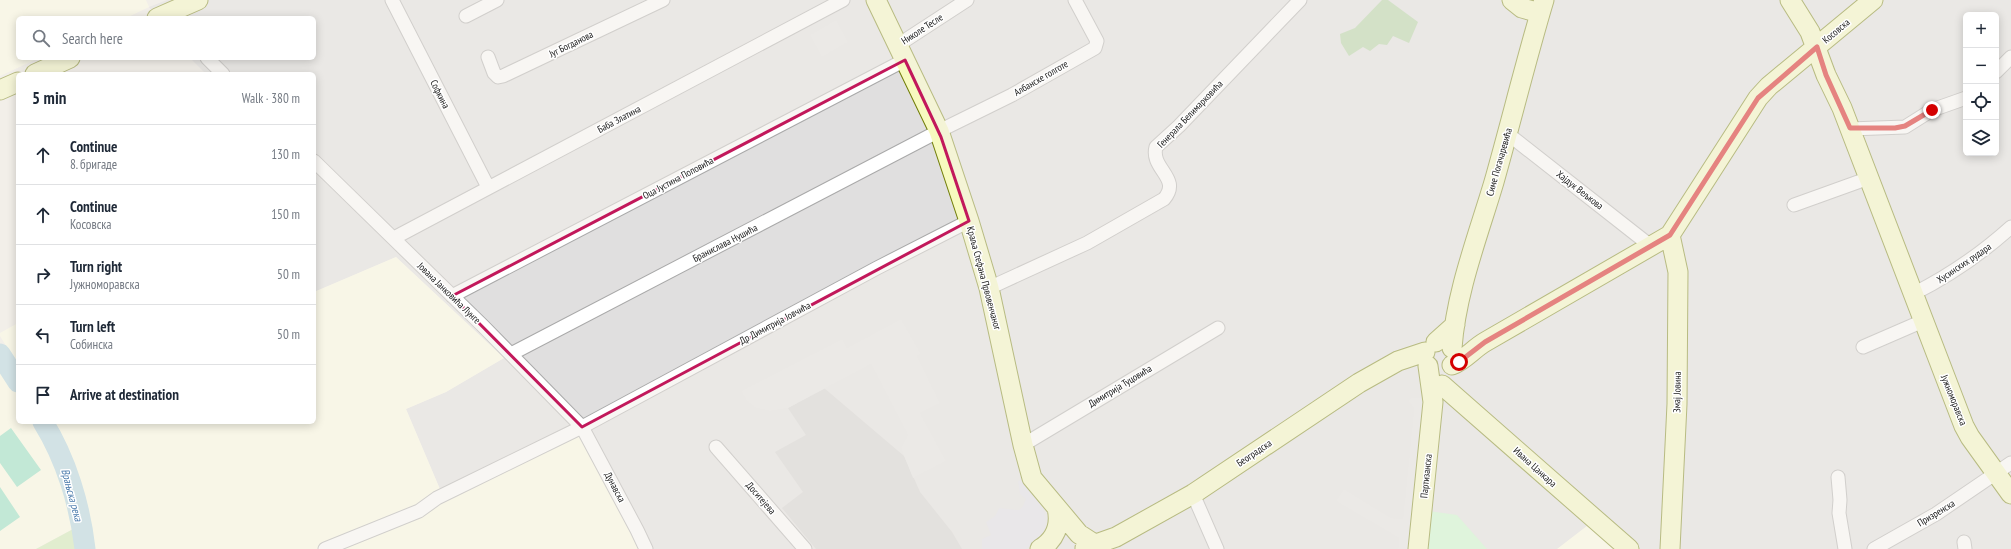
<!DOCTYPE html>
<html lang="en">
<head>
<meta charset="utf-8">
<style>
  body { margin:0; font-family:"PT Sans Narrow",sans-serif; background:#f6f6f7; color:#1f2937 }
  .controls { position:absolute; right:12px; top:12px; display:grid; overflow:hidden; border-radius:6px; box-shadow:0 2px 10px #0003 }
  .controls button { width:36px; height:36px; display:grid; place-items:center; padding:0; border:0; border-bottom:1px solid #e0e1e3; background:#fff; color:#1f2937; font:20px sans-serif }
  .stop { position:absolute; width:12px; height:12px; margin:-9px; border:3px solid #d40000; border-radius:50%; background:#fff }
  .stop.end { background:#d40000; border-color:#fff; box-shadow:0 1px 4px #0008 }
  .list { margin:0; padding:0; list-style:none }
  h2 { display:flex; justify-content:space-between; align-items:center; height:52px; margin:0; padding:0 16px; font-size:17px }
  h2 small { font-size:13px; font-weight:400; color:#747a83 }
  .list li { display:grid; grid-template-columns:26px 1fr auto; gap:12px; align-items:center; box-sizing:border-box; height:60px; padding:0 16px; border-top:1px solid #e0e1e3 }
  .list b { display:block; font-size:15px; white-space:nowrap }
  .list p { margin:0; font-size:13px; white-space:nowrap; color:#747a83 }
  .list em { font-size:13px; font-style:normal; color:#747a83 }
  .icon { flex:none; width:22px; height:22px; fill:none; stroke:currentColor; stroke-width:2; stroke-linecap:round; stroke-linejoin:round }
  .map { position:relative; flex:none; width:2011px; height:549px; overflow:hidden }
  .search { position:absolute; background:#fff; box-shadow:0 2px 10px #0003; left:16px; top:16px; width:300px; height:44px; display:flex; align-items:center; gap:10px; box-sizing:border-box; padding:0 14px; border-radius:6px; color:#747a83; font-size:15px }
  .panel { position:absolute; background:#fff; box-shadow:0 2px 10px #0003; left:16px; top:72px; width:300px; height:352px; border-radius:6px }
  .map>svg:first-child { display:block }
  .residential { fill:#e0dfdf; fill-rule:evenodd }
  .education { fill:#ffffe5 }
  .religious { fill:#d0d0d0 }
  .grass { fill:#cdebb0 }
  .forest { fill:#add19e }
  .park { fill:#c8facc }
  .pitch { fill:#88e0be }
  .parking { fill:#e2e2e2 }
  .plaza { fill:#dddde8 }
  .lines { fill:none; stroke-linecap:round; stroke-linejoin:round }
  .river { stroke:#aad3df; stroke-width:21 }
  .street-casing { stroke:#a9a9a9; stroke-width:15 }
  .secondary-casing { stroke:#707d05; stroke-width:21 }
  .street { stroke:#fff; stroke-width:13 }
  .secondary { stroke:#f7fabf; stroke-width:19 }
  .route { stroke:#d40000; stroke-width:5 }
  .marked { fill:none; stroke:#c2185b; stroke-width:3; stroke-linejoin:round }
  .labels { text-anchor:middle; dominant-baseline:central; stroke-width:3; stroke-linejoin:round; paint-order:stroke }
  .street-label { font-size:10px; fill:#222; stroke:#fff }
  .water-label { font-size:11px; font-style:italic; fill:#4a7aab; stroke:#fff }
</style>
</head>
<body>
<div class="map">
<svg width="2011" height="549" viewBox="0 0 2011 549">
  <rect width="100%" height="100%" fill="#f2efe9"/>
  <path class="residential" d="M 167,0 L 2011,0 L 2011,549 L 639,549 L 445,501 L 406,409 L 446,392 L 504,358 L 396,257 L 314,292 L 314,74 L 206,74 L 190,58 L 314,58 L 314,18 L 157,18 L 149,7 ZM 1966,15 L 1996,15 L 1996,153 L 1966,153 Z"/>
  <path class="education" d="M 0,0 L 146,0 L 149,7 L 126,18 L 18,18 L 18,58 L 39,58 L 0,76 Z
    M 396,257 L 504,358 L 446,392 L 406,409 L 445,501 L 579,434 L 639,549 L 93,549 L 92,537 L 64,442 L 52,422 L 314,422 L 314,292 Z
    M 18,323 L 18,365 L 0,336 L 0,333 Z
    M 0,366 L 18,394 L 18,422 L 35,422 L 46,440 L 65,484 L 75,528 L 36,549 L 0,549 Z
    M 1592,522 L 1620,549 L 1557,549 Z"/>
  <path class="religious" d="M 824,388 L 904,456 L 920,492 L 952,532 L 962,549 L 816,549 L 782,508 L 803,492 L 775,452 L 806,435 L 788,408 Z"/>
  <path class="grass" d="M 75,528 L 77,549 L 36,549 Z"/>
  <path class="forest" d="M 1382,0 L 1388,0 L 1418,22 L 1409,43 L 1393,36 L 1387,45 L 1379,44 L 1370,51 L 1363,47 L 1349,56 L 1341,43 L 1340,34 L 1355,28 Z"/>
  <path class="park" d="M 1422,510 L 1457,515 L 1487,549 L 1423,549 Z"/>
  <path class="pitch" d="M 11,428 L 41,470 L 17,487 L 0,463 L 0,436 Z
    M 0,487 L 20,517 L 0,531 Z"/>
  <path class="parking" d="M 836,20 L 848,42 L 822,57 L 810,35 Z
    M 901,319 L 921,354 L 917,356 L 940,403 L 920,413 L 946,461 L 913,478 L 901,448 L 908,435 L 871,364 L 788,408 L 770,411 L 756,408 L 747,401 L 741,391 L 842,339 L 847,348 Z
    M 1422,397 L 1426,406 L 1412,549 L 1398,549 L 1399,538 L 1336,501 L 1344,489 L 1391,518 L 1403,519 L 1414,408 L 1408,401 L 1411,398 Z"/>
  <path class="plaza" d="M 1026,479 L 1043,508 L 1045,515 L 1045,527 L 1041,537 L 1026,549 L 982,549 L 982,539 L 991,535 L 986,522 L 995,516 L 999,508 L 1019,510 L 1023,506 L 1026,499 L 1020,494 L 1018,481 Z"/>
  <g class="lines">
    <path class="river" d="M 0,354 L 18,382
      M 43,422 C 66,459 80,505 85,549"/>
    <g class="street-casing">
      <path id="street" d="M 392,0 L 488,187
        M 466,16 L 497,0
        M 898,45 L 967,0
        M 488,57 L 494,73 L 498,77 L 503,76 L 663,0
        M 207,58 L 223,74
        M 1996,72 L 2011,57
        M 1850,129 L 1905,127 L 1932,110 L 1966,98
        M 1508,134 L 1652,247
        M 314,161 L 483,326 L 582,427 L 637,530 L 646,549
        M 1794,205 L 1869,178
        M 394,238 L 843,0
        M 989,288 L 1087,243 L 1164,199 C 1182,178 1150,169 1156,147 L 1179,126 L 1300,0
        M 1913,294 C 1949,276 1981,254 2011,227
        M 452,296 L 905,60
        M 1863,347 L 1923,321
        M 511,354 L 939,131 L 1012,95 L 1095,48 L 1097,41 L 1075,0
        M 1023,445 L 1218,328
        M 716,447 L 805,549
        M 1838,477 L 1840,500 L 1839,513 L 1845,549
        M 1193,494 L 1217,549
        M 1964,542 L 1965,549
        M 325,549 L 419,511 L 437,498 L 582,427 L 877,268 L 969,221
        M 1874,549 L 1936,514 L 2011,463"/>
    </g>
    <g class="secondary-casing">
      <path id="secondary" d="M 876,0 L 939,131 L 969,221 L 989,288 L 1023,445 L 1032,478 L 1079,534 L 1096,545
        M 1512,0 L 1522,8 L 1540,13
        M 1790,0 L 1810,32 L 1826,75 L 1842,108 L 1964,426 L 1970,437 L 2011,494
        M 157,18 L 198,0
        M 35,74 L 70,58
        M 0,90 L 18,82
        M 1436,342 L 1455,325
        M 1452,348 C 1456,292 1478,236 1494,182 C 1511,122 1526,60 1544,0
        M 1452,365 C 1465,360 1473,349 1485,342 L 1670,235 L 1758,98 L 1769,86 L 1873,0
        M 1442,385 L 1629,549
        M 1085,548 L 1116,537 L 1193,494 L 1359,383 L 1398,361 L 1425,352
        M 1040,549 C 1055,540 1061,525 1057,508
        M 1418,549 L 1433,402 L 1428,366
        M 1670,549 L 1677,404 L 1678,272 L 1670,235"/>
    </g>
    <use href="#street" class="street"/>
    <use href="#secondary" class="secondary"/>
  </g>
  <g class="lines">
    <path class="route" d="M 1459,362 L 1485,342 L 1670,235 L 1758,98 L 1817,47 L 1826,75 L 1850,128 L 1895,128 L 1905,126 L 1932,110"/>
  </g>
  <path d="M0 0H2011V549H0ZM 905,60 L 941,137 L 969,221 L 582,427 L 452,296 Z" fill="#f2efe9" fill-opacity=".55" fill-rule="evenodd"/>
  <path class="marked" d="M 905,60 L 941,137 L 969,221 L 582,427 L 452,296 Z"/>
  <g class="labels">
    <g class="street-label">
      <text transform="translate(922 29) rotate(-33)">Николе Тесле</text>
      <text transform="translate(1836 31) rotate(-40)">Косовска</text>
      <text transform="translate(571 44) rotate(-26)">Југ Богданова</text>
      <text transform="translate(1041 78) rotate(-30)">Албанске голготе</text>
      <text transform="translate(440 94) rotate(63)">Софкина</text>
      <text transform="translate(1190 114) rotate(-46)">Генерала Белимарковића</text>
      <text transform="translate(619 119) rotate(-28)">Баба Златина</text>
      <text transform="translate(1499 162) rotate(-74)">Симе Погачаревића</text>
      <text transform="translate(678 178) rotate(-28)">Оца Јустина Поповића</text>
      <text transform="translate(1580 190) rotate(38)">Хајдук Вељкова</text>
      <text transform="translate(725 243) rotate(-27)">Бранислава Нушића</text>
      <text transform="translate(1964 263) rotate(-34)">Хусинских рудара</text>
      <text transform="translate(984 278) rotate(75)">Краља Стефана Првовенчаног</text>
      <text transform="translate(449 293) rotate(44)">Јована Јанковића Лунге</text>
      <text transform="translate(775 323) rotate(-28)">Др Димитрија Јовчића</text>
      <text transform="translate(1120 386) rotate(-31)">Димитрија Туцовића</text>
      <text transform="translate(1677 392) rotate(-89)">Змај Јовина</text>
      <text transform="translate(1954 400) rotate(68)">Јужноморавска</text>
      <text transform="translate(1254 453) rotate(-34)">Београдска</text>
      <text transform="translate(1535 467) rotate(42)">Ивана Цанкара</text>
      <text transform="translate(1426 476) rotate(-84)">Партизанска</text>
      <text transform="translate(615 487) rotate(62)">Дунавска</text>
      <text transform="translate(761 498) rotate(49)">Доситејева</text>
      <text transform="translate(1936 513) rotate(-31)">Призренска</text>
    </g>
    <g class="water-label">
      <text transform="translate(72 495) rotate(75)">Врањска река</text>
    </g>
  </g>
</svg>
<div class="controls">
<button>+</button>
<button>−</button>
<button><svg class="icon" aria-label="locate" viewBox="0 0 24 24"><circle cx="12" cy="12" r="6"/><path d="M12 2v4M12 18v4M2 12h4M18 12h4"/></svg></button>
<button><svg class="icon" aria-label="layers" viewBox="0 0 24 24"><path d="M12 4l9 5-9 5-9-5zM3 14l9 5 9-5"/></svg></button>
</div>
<div class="stop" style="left:1459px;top:362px"></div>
<div class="stop end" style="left:1932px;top:110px"></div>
<div class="search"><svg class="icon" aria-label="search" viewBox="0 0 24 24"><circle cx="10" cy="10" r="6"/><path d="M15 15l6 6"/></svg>Search here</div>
<section class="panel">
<h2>5 min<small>Walk · 380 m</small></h2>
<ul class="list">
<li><svg class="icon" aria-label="ahead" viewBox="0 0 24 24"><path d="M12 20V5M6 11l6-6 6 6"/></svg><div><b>Continue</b><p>8. бригаде</p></div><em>130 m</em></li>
<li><svg class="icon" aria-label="ahead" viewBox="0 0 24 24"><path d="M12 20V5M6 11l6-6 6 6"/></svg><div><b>Continue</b><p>Косовска</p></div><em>150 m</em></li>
<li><svg class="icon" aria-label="right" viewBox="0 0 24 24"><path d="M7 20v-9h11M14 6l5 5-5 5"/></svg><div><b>Turn right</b><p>Јужноморавска</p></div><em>50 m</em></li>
<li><svg class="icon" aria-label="left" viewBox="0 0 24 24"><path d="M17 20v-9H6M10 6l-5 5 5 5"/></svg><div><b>Turn left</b><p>Собинска</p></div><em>50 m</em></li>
<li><svg class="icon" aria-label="arrive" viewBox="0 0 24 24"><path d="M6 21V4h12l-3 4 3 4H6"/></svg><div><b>Arrive at destination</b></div></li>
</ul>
</section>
</div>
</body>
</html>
